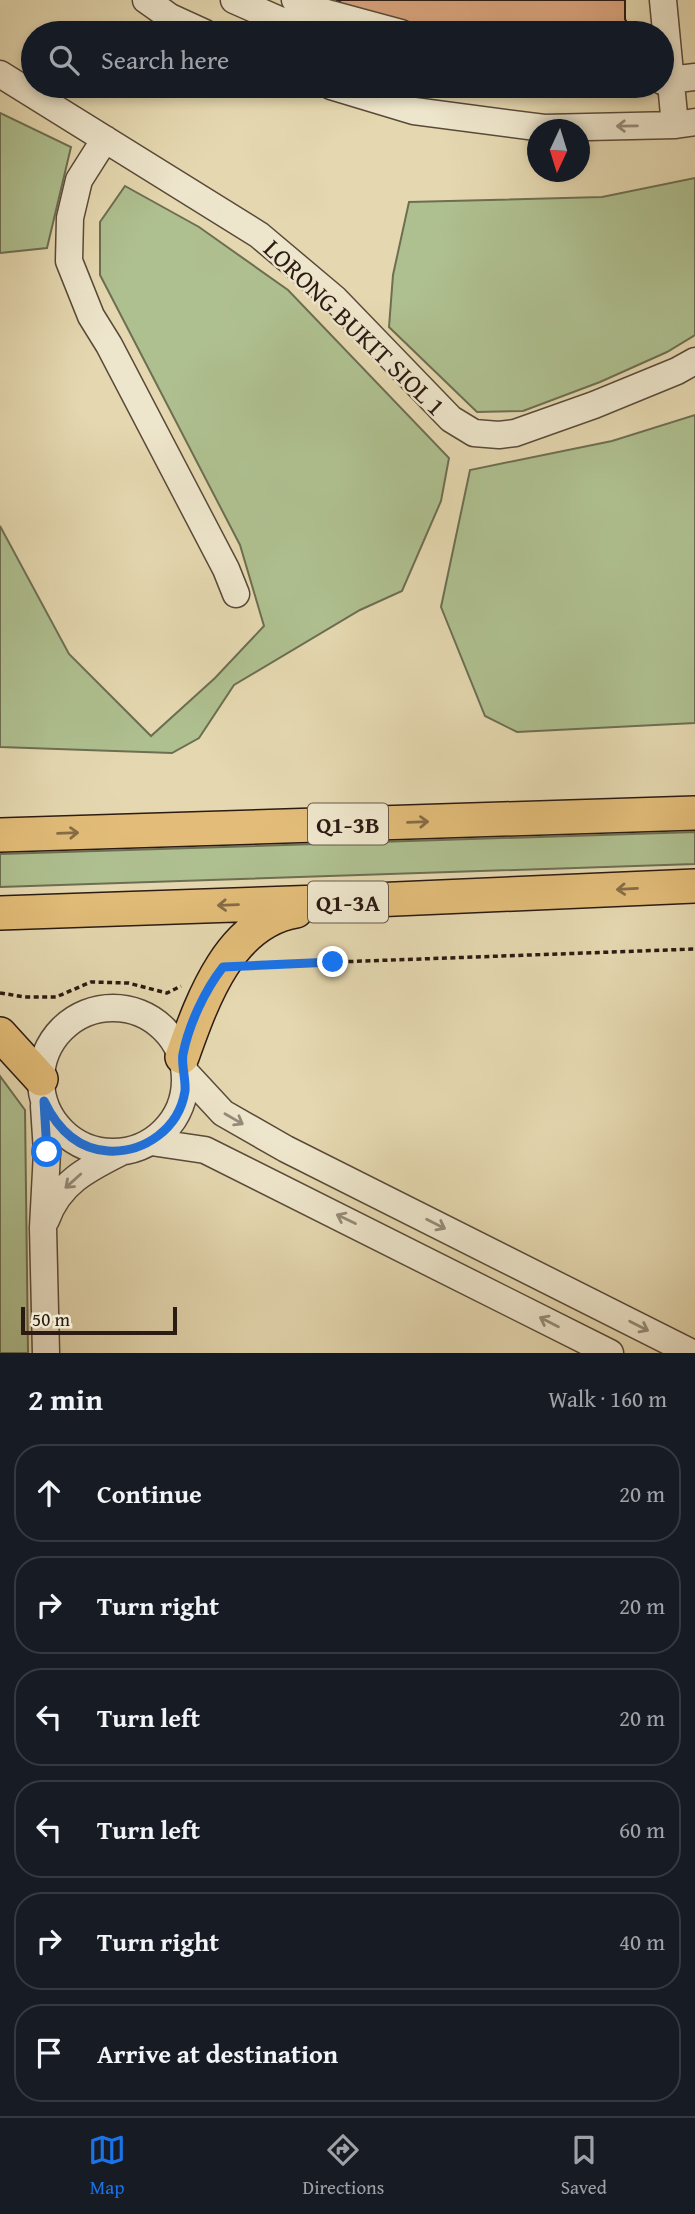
<!DOCTYPE html>
<html lang="en">
<head>
<meta charset="utf-8">
<style>
  body { margin:0; font-family:"Gentium Book Plus",serif; background:#242831; color:#f1f3f6 }
  .compass { position:absolute; left:527px; top:119px; width:63px; height:63px; border-radius:50%; background:#171b24; box-shadow:0 4px 10px #0003; rotate:184deg }
  .scale { position:absolute; left:21px; bottom:18px; width:156px; box-sizing:border-box; padding-left:7px; border:4px solid #2b1b13; border-top:0; font-size:19px; line-height:24px; white-space:nowrap; color:#2b1b13; -webkit-text-stroke:5px #eee6cc; paint-order:stroke }
  .stop { position:absolute; width:21px; height:21px; margin:-16px; border:5px solid #1a73e8; border-radius:50%; background:#fff }
  .stop.end { background:#1a73e8; border-color:#fff; box-shadow:0 2px 7px #0008 }
  .list { margin:0; padding:0; list-style:none }
  h2 { display:flex; justify-content:space-between; align-items:center; height:91px; margin:0; padding:0 28px; font-size:30px }
  h2 small { font-size:23px; font-weight:400; color:#9ea1a6 }
  .list li { display:grid; grid-template-columns:46px 1fr auto; gap:21px; align-items:center; box-sizing:border-box; height:98px; margin:0 14px 14px; padding:0 14px; border:2px solid #363941; border-radius:28px }
  .list b { display:block; font-size:26px; white-space:nowrap }
  .list em { font-size:23px; font-style:normal; color:#9ea1a6 }
  .icon { flex:none; width:38px; height:38px; fill:none; stroke:currentColor; stroke-width:2; stroke-linecap:round; stroke-linejoin:round }
  .map { position:relative; flex:none; width:695px; height:1353px; overflow:hidden }
  .search { position:absolute; background:#171b24; box-shadow:0 4px 10px #0003; left:21px; right:21px; top:21px; height:77px; display:flex; align-items:center; gap:18px; box-sizing:border-box; padding:0 24px; border-radius:38px; color:#9ea1a6; font-size:26px }
  .sheet { height:763px; background:#171b24 }
  nav { display:flex; justify-content:space-around; align-items:center; box-sizing:border-box; height:98px; border-top:2px solid #363941; background:#171b24; font-size:19px; color:#9ea1a6 }
  nav a { display:grid; justify-items:center; gap:4px }
  nav .on { color:#1a73e8 }
  .map>svg:first-child { display:block }
  .green { fill:#afc090; stroke:#6d6e52; stroke-width:2 }
  .building { fill:#d8a37c; stroke:#2b1b13; stroke-width:2 }
  .lines { fill:none; stroke-linecap:round; stroke-linejoin:round }
  .minor-casing { stroke:#5a4a3a; stroke-width:29 }
  .major-casing { stroke:#2b1b13; stroke-width:36 }
  .path { stroke:#2b1b13; stroke-width:3.5; stroke-dasharray:5 3.5; stroke-linecap:butt }
  .minor { stroke:#eee6cc; stroke-width:26 }
  .major { stroke:#e2bc78; stroke-width:33 }
  .oneway { stroke:#968b79 }
  .oneway2 { stroke:#866c46 }
  .route { stroke:#1a73e8; stroke-width:9 }
  .labels { text-anchor:middle; dominant-baseline:central; stroke-width:5; stroke-linejoin:round; paint-order:stroke }
  .shield { fill:#eee6cc; stroke:#66584a; stroke-width:2 }
  .shield-label { font-size:24px; font-weight:bold; fill:#2b1b13 }
  .street-label { font-size:26px; fill:#2b1b13; stroke:#eee6cc }
</style>
</head>
<body>
<div class="map">
<svg width="695" height="1353" viewBox="0 0 695 1353">
  <rect width="100%" height="100%" fill="#e5d8b0"/>
  <filter id="stains"><feTurbulence type="fractalNoise" baseFrequency=".00286" numOctaves="4"/><feColorMatrix values="0 0 0 0 .2 0 0 0 0 .09 0 0 0 0 .02 0 0 0 .5 -.17"/></filter>
  <radialGradient id="worn" r=".72"><stop offset=".6" stop-color="#630" stop-opacity="0"/><stop offset="1" stop-color="#630" stop-opacity=".3"/></radialGradient>
  <path class="green" d="M 0,113 L 71,147 L 47,248 L 0,253 Z
    M 695,178 L 695,335 L 667,352 L 600,382 L 523,411 L 477,412 L 389,327 L 393,275 L 409,202 L 602,197 Z
    M 125,186 L 199,227 L 288,290 L 449,458 L 441,501 L 402,591 L 360,610 L 234,685 L 199,738 L 172,753 L 0,747 L 0,526 L 69,654 L 151,736 L 215,678 L 264,626 L 240,545 L 100,275 L 100,222 Z
    M 695,415 L 695,723 L 517,732 L 485,716 L 441,607 L 470,470 L 612,441 Z
    M 695,832 L 695,864 L 0,887 L 0,854 Z
    M 0,1076 L 25,1110 L 28,1353 L 0,1353 Z"/>
  <path class="building" d="M 336,0 L 625,0 L 625,19 L 630,29 L 628,33 L 468,33 L 431,27 L 428,33 L 425,33 L 338,11 L 340,2 Z"/>
  <g class="lines">
    <g class="minor-casing">
      <path id="minor" d="M 146,0 L 170,17 L 205,33
        M 234,0 L 309,33
        M 295,0 L 312,9 L 401,33
        M 663,0 L 675,125
        M 0,74 L 259,235 L 335,299 L 451,419 L 474,433 L 499,435 L 515,433 L 594,405 L 677,371 L 695,361
        M 662,81 L 695,77
        M 331,86 L 414,111 L 544,128 L 675,125 L 695,122
        M 105,139 L 79,180 L 70,218 L 69,261 L 91,316 L 109,345 L 226,569 L 236,594
        M41 1080a72 72 0 1 1 144 0a72 72 0 1 1-144 0Z
        M 185,1072 L 223,1113 L 286,1149 L 692,1353
        M 44,1106 L 47,1152 L 43,1228 L 46,1353
        M 151,1142 L 205,1150 L 610,1353
        M 46,1220 C 59,1183 87,1169 121,1152"/>
    </g>
    <g class="major-casing">
      <path id="major" d="M 0,835 L 695,813
        M 0,913 L 350,901 L 695,886
        M 0,1034 L 41,1079
        M 182,1057 C 202,1001 229,922 296,911"/>
    </g>
    <path class="path" d="M 255,965 L 695,949
      M 0,993 L 25,997 L 56,997 L 91,982 L 128,983 L 167,993 L 181,986"/>
    <use href="#minor" class="minor"/>
    <use href="#major" class="major"/>
  </g>
  <defs><path id="oneway-shaft" d="M-6 0H5M1.5-3L5.5 0L1.5 3" fill="none" stroke-width="1.6" stroke-linecap="round" stroke-linejoin="round" transform="scale(1.75)"/></defs>
  <g class="oneway">
    <use href="#oneway-shaft" transform="translate(627 126) rotate(179)"/>
    <use href="#oneway-shaft" transform="translate(234 1119) rotate(30)"/>
    <use href="#oneway-shaft" transform="translate(73 1181) rotate(138)"/>
    <use href="#oneway-shaft" transform="translate(346 1219) rotate(-154)"/>
    <use href="#oneway-shaft" transform="translate(436 1224) rotate(27)"/>
    <use href="#oneway-shaft" transform="translate(549 1322) rotate(-153)"/>
    <use href="#oneway-shaft" transform="translate(639 1326) rotate(27)"/>
  </g>
  <g class="oneway2">
    <use href="#oneway-shaft" transform="translate(418 822) rotate(-2)"/>
    <use href="#oneway-shaft" transform="translate(68 833) rotate(-2)"/>
    <use href="#oneway-shaft" transform="translate(627 889) rotate(177)"/>
    <use href="#oneway-shaft" transform="translate(228 905) rotate(178)"/>
  </g>
  <g class="lines">
    <path class="route" d="M 47,1152 L 44,1101 C 57,1128 76,1149 108,1151 C 144,1153 179,1129 185,1091 C 186,1079 181,1064 183,1054 C 189,1024 205,990 223,967 L 333,962"/>
  </g>
  <g class="labels">
    <g class="shield">
      <rect x="308" y="803.5" width="80" height="41" rx="5"/>
      <rect x="308" y="881.5" width="80" height="41" rx="5"/>
    </g>
    <g class="shield-label">
      <text x="348" y="824">Q1-3B</text>
      <text x="348" y="902">Q1-3A</text>
    </g>
    <g class="street-label">
      <text transform="translate(355 327) rotate(44)">LORONG BUKIT SIOL 1</text>
    </g>
  </g>
  <rect width="100%" height="100%" filter="url(#stains)"/>
  <rect width="100%" height="100%" fill="url(#worn)"/>
</svg>
<svg class="compass" viewBox="-18 -18 36 36"><path d="M0-13l5 13h-10z" fill="#e53935"/><path d="M0 13l5-13h-10z" fill="#9ea1a6"/></svg>
<div class="scale">50 m</div>
<div class="stop" style="left:47px;top:1152px"></div>
<div class="stop end" style="left:333px;top:962px"></div>
<div class="search"><svg class="icon" aria-label="search" viewBox="0 0 24 24"><circle cx="10" cy="10" r="6"/><path d="M15 15l6 6"/></svg>Search here</div>
</div>
<section class="sheet">
<h2>2 min<small>Walk · 160 m</small></h2>
<ul class="list">
<li><svg class="icon" aria-label="ahead" viewBox="0 0 24 24"><path d="M12 20V5M6 11l6-6 6 6"/></svg><div><b>Continue</b></div><em>20 m</em></li>
<li><svg class="icon" aria-label="right" viewBox="0 0 24 24"><path d="M7 20v-9h11M14 6l5 5-5 5"/></svg><div><b>Turn right</b></div><em>20 m</em></li>
<li><svg class="icon" aria-label="left" viewBox="0 0 24 24"><path d="M17 20v-9H6M10 6l-5 5 5 5"/></svg><div><b>Turn left</b></div><em>20 m</em></li>
<li><svg class="icon" aria-label="left" viewBox="0 0 24 24"><path d="M17 20v-9H6M10 6l-5 5 5 5"/></svg><div><b>Turn left</b></div><em>60 m</em></li>
<li><svg class="icon" aria-label="right" viewBox="0 0 24 24"><path d="M7 20v-9h11M14 6l5 5-5 5"/></svg><div><b>Turn right</b></div><em>40 m</em></li>
<li><svg class="icon" aria-label="arrive" viewBox="0 0 24 24"><path d="M6 21V4h12l-3 4 3 4H6"/></svg><div><b>Arrive at destination</b></div></li>
</ul>
</section>
<nav>
<a class="on"><svg class="icon" aria-label="map" viewBox="0 0 24 24"><path d="M3 6l6-2 6 2 6-2v14l-6 2-6-2-6 2zM9 4v14M15 6v14"/></svg>Map</a>
<a><svg class="icon" aria-label="directions" viewBox="0 0 24 24"><path d="M12 3l9 9-9 9-9-9zM9 14v-3h6M13 9l2 2-2 2"/></svg>Directions</a>
<a><svg class="icon" aria-label="saved" viewBox="0 0 24 24"><path d="M7 4h10v16l-5-4-5 4z"/></svg>Saved</a>
</nav>
</body>
</html>
